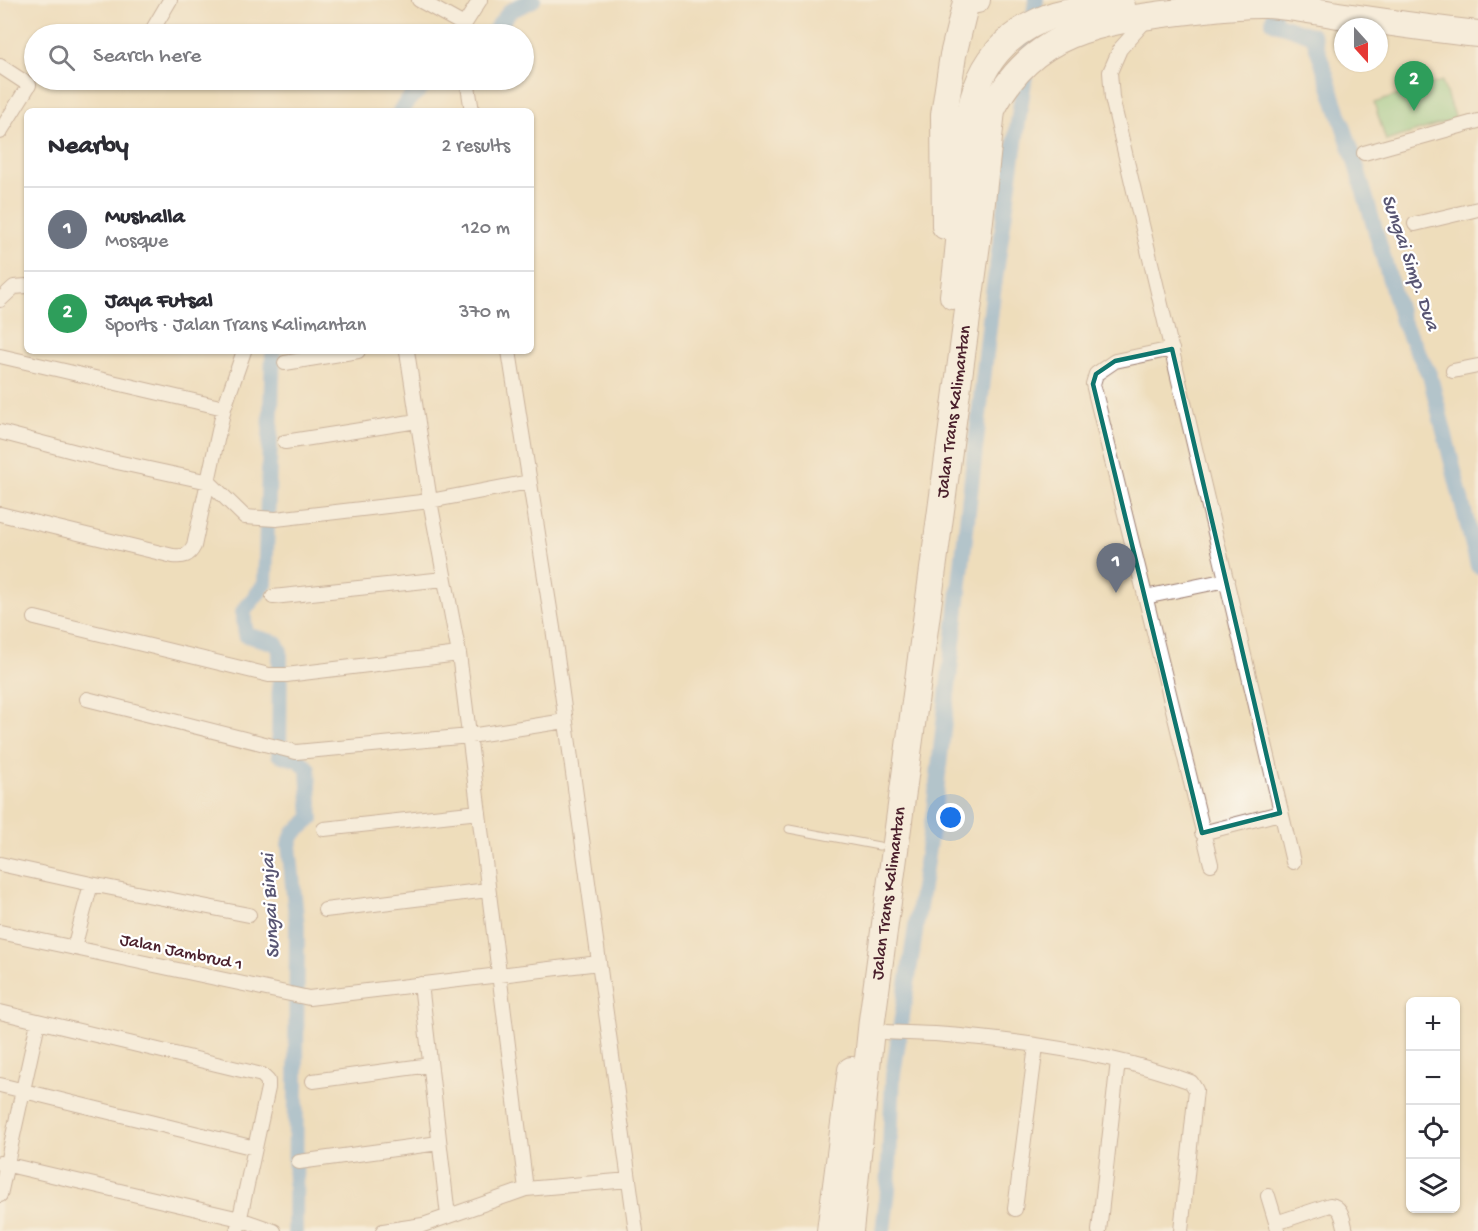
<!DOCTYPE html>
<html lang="en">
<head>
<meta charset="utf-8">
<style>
  body { margin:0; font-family:"Gochi Hand",sans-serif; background:#f2f2f3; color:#2b2b33 }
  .controls { position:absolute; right:18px; bottom:18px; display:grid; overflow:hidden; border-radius:9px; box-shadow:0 2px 4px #0004 }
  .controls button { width:54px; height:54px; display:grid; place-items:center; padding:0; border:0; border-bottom:2px solid #e1e1e2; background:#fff; color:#2b2b33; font:30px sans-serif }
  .compass { position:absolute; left:1334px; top:18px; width:54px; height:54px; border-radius:50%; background:#fff; box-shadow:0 2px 4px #0004; rotate:159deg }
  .you { position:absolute; left:951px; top:818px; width:21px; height:21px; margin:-15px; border:4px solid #fff; border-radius:50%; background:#1a73e8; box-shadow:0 0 0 9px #1a73e833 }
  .badge { display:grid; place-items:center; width:39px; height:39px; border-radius:50%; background:#0f766e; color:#fff; font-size:20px; font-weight:700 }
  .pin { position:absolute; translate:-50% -50px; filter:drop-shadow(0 2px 3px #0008) }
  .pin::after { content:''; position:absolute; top:32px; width:21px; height:18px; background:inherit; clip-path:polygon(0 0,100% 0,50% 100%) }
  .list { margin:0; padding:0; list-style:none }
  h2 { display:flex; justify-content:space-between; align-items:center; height:78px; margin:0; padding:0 24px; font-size:26px }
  h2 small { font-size:20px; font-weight:400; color:#7c7c81 }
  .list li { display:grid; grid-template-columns:39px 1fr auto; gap:18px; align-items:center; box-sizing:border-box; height:84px; padding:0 24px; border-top:2px solid #e1e1e2 }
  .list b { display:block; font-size:22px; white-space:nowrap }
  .list p { margin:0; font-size:20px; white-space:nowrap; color:#7c7c81 }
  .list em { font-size:20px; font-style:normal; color:#7c7c81 }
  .icon { flex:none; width:33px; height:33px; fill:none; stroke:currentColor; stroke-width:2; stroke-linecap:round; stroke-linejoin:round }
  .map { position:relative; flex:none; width:1478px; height:1231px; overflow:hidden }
  .search { position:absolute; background:#fff; box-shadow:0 2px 4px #0004; left:24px; top:24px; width:510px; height:66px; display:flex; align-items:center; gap:15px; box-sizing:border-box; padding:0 21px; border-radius:33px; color:#7c7c81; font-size:22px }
  .panel { position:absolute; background:#fff; box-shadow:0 2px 4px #0004; left:24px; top:108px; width:510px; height:246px; border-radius:9px }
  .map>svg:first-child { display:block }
  .green { fill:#84cc88; stroke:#67765a; stroke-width:1.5 }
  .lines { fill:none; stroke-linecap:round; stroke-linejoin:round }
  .canal { stroke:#6ca6dc; stroke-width:16 }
  .lane-casing { stroke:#9c7e73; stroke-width:9 }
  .street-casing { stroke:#9c7e73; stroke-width:16 }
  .highway-casing { stroke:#9c7e73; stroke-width:28 }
  .lane { stroke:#fff; stroke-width:7 }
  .street { stroke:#fff; stroke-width:14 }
  .highway { stroke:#fff; stroke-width:26 }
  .marked { fill:none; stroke:#0f766e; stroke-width:4.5; stroke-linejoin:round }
  .labels { text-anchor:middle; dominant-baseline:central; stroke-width:4.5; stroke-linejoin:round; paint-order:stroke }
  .street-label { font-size:18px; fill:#4a1f2b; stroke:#fff }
  .water-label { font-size:20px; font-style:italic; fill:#585572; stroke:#fff }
</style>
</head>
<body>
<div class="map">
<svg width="1478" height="1231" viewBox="0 0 1478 1231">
  <rect width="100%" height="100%" fill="#fff"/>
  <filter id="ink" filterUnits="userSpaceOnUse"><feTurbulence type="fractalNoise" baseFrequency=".0167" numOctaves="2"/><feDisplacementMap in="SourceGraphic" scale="12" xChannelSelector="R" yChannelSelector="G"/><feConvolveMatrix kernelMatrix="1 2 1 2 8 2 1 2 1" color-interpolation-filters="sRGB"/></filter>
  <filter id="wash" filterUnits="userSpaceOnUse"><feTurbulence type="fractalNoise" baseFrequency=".008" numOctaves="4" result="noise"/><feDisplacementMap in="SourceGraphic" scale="24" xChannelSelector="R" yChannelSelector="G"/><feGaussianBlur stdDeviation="1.35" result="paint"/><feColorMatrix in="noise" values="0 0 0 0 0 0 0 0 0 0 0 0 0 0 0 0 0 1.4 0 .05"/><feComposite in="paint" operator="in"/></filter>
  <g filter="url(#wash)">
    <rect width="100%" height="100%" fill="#edb"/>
    <path class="green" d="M 1442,81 L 1455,119 L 1386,141 L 1374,103 Z"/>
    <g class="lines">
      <path class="canal" d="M 1276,0 L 1273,22 L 1313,36 L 1354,158 L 1402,321 L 1430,376 L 1478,566
        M 492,34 L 510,11 L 533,0
        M 400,111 L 411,97 L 432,80
        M 273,351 L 265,584 L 243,612 L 246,635 L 276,643 L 280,651 L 279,754 L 299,760 L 308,769 L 311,819 L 293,834 L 289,845 L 297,926 L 295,1231
        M 883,1231 L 888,1190 L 893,1075 L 934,810 L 993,293 L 1036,0"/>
    </g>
  </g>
  <g filter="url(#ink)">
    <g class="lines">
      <g class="lane-casing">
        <path id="lane" d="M 789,829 L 879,846"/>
      </g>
      <g class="street-casing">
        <path id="street" d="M 419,0 L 464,25
          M 1146,20 L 1120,49 L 1110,72 L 1112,98 L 1293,862
          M 150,34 L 170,0
          M 463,34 L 464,25 L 480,0
          M 0,66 L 29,85 L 0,132
          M 467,80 L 472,111
          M 1364,153 L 1478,121
          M 1415,224 L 1478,209
          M 0,300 L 14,287 L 27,286
          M 1172,349 L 1115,361 L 1096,374 L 1093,384 L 1211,864
          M 407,351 L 430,501 L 459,654 L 526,1189
          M 509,351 L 553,628 L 636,1231
          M 0,356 L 224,408
          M 285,363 L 358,351
          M 1453,371 L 1478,366
          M 0,432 L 103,459 L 209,482 L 245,517 L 276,519 L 430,501 L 529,482
          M 285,442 L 417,421
          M 0,514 L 173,556 C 184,557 189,556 194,546 L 224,408 L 244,351
          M 273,597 L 444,579
          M 1145,597 L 1227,580
          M 35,618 L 269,675 L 286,675 L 459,654
          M 87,699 L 296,752 L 470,736 L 565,721
          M 324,829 L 479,812
          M 1202,833 L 1280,813
          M 0,864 L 91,884 L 249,915
          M 325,910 L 488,890
          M 0,932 L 309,998 L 599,963
          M 74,948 L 91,884
          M 421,984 L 448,1216
          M 0,1012 L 262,1075 L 268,1081 L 268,1088 L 237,1231
          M 872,1031 C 893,1033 914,1033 935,1034 C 1017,1040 1114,1054 1191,1082 L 1196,1090 L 1181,1231
          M 313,1081 L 430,1065
          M 0,1085 L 255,1148
          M 299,1162 L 439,1143
          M 0,1163 L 240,1219 L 274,1231
          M 0,1195 L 38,1022
          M 1268,1196 L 1278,1229
          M 1015,1209 L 1036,1046
          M 1276,1223 L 1330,1205 C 1342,1206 1343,1220 1346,1231
          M 383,1231 L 423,1225 L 526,1189 L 629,1180
          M 1099,1231 L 1118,1061"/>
      </g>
      <g class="highway-casing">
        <g id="highway">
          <path d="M 945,226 L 944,115 L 953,55 L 966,2 L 977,0"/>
          <path d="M 953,296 C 957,266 960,235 962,205 C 966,131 962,55 1041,20 C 1067,8 1095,8 1122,6"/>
          <path d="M 830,1231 L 851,1070"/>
          <path id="s1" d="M 850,1231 L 872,1020 L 979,229 L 992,110 C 1032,30 1100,22 1180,12 C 1208,9 1237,4 1266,5 C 1290,6 1314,11 1338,15 C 1385,22 1431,29 1478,34"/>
        </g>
      </g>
      <use href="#lane" class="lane"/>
      <use href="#street" class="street"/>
      <use href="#highway" class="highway"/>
    </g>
  </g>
  <path d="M0 0H1478V1231H0ZM 1172,349 L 1280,813 L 1202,833 L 1093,384 L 1096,374 L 1115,361 Z" fill="#edb" fill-opacity=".55" fill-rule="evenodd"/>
  <path class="marked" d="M 1172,349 L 1280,813 L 1202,833 L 1093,384 L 1096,374 L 1115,361 Z"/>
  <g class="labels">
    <g class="street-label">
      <text stroke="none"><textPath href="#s1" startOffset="826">Jalan Trans Kalimantan</textPath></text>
      <text stroke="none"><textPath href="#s1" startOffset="340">Jalan Trans Kalimantan</textPath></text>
      <text transform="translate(181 953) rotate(12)">Jalan Jambrud 1</text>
    </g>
    <g class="water-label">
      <text transform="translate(1409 263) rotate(71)">Sungai Simp. Dua</text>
      <text transform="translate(272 906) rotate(-93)">Sungai Binjai</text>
    </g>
  </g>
</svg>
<div class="controls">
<button>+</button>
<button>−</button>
<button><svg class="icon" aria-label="locate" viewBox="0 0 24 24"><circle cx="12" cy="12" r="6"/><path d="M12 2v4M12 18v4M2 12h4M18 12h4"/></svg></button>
<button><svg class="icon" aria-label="layers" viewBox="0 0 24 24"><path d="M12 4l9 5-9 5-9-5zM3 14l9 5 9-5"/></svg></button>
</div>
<svg class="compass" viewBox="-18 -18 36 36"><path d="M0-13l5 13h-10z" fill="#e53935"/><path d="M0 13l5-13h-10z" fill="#7c7c81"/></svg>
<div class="you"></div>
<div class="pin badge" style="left:1116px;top:593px;background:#6b7280">1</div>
<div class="pin badge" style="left:1414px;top:111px;background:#2e9e5b">2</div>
<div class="search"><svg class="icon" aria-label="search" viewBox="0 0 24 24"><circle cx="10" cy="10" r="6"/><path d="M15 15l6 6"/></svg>Search here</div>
<section class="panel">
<h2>Nearby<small>2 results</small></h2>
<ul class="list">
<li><span class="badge" style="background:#6b7280">1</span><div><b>Mushalla</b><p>Mosque</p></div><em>120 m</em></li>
<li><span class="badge" style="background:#2e9e5b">2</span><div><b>Jaya Futsal</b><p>Sports · Jalan Trans Kalimantan</p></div><em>370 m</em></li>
</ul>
</section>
</div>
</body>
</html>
